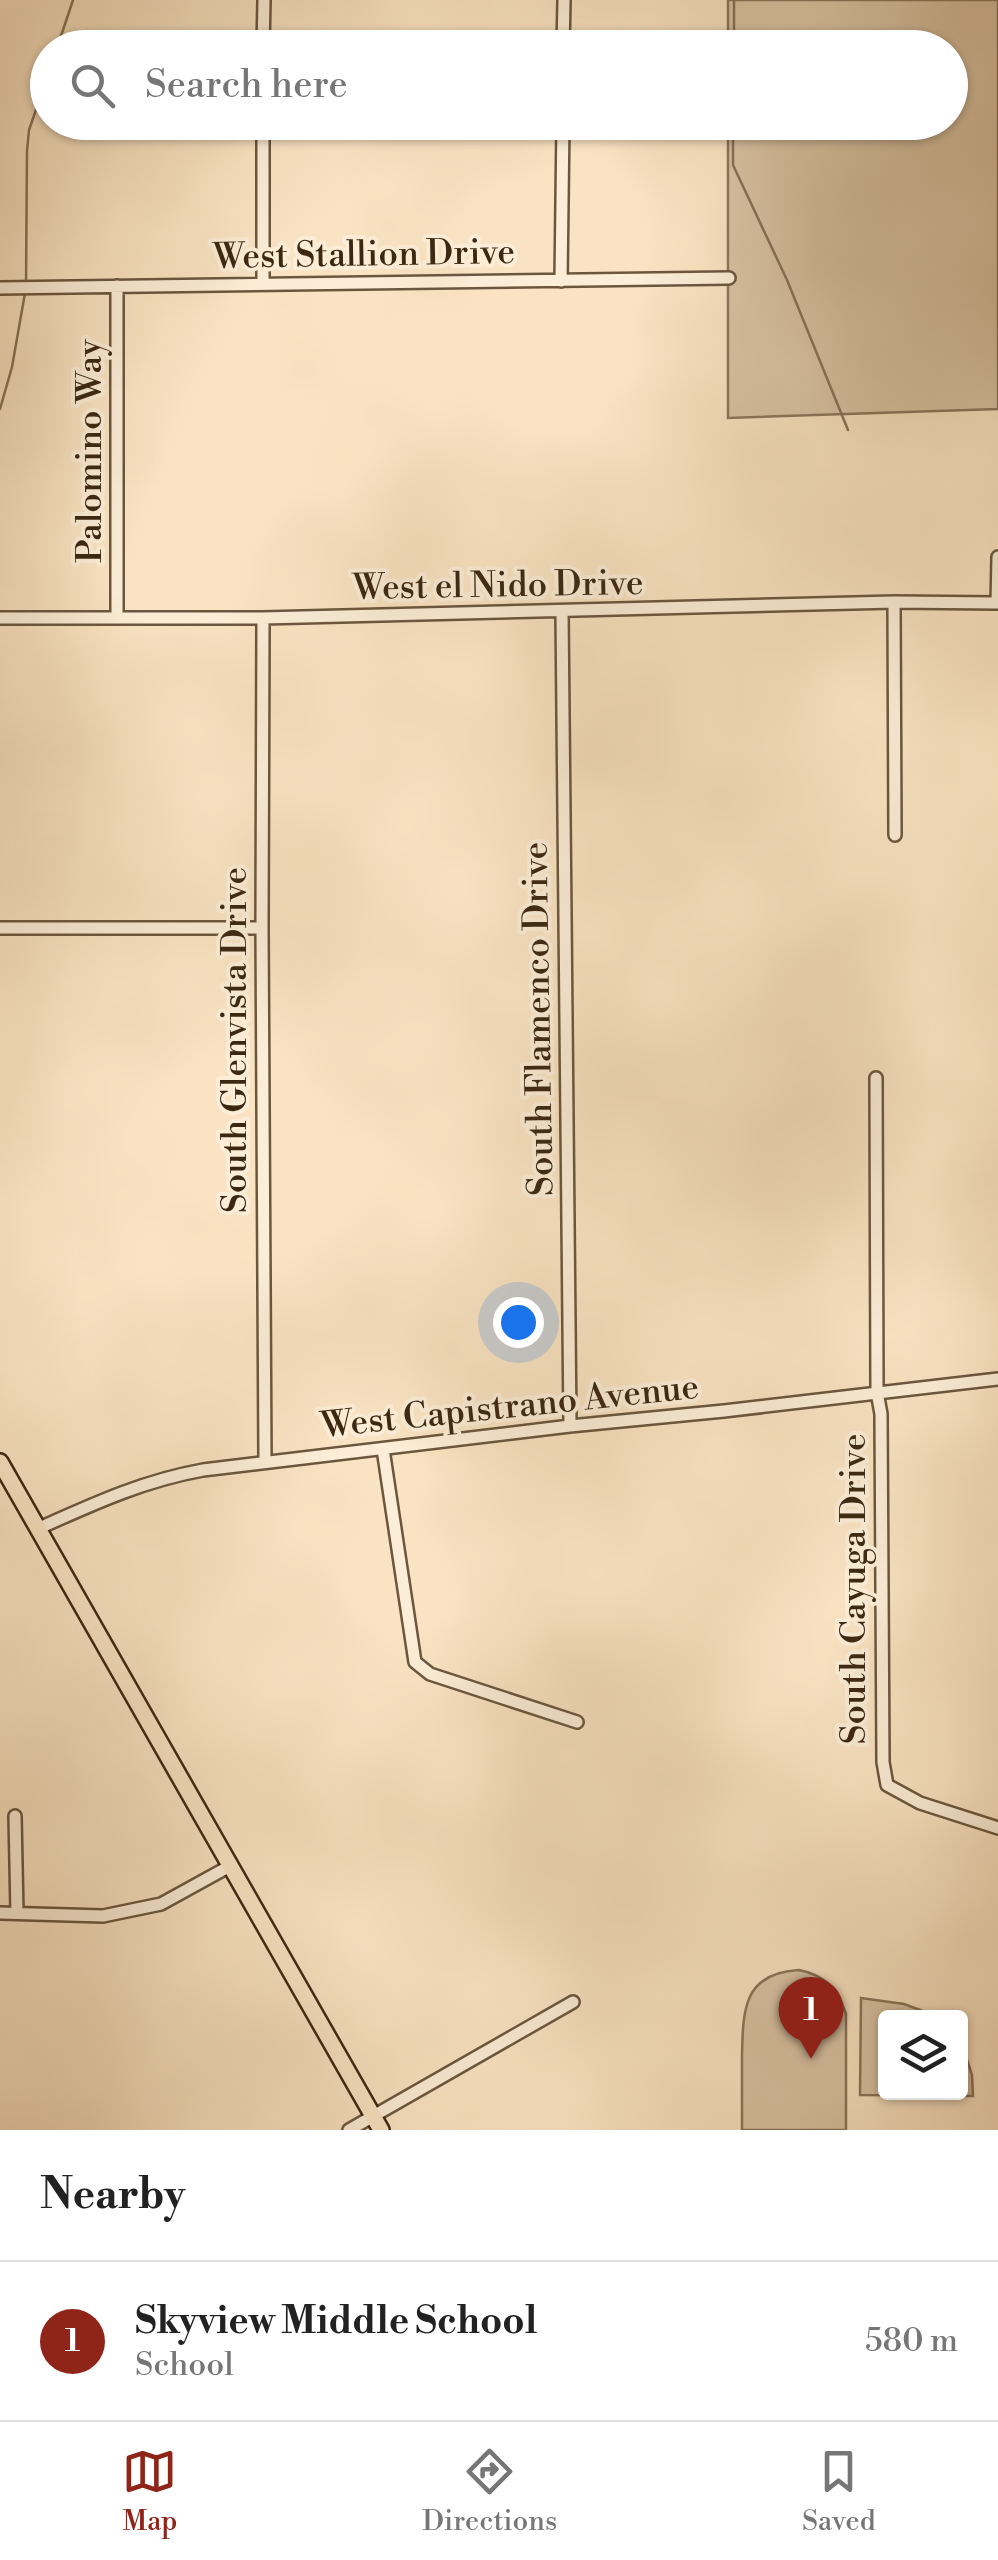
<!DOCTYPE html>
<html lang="en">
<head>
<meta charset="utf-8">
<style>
  body { margin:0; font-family:"Libre Bodoni",serif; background:#f2f2f2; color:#222 }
  .controls { position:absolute; right:30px; bottom:30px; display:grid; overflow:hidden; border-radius:10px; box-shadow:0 2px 8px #0004 }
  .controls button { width:90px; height:90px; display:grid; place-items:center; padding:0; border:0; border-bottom:2px solid #e0e0e0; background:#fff; color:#222; font:50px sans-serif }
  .you { position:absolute; left:518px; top:1322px; width:35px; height:35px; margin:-25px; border:8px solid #fff; border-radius:50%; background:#1a73e8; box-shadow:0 0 0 15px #1a73e833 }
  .badge { display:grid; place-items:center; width:65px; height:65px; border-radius:50%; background:#8f2418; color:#fff; font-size:32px; font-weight:700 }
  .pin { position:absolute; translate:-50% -82px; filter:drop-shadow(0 2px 5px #0008) }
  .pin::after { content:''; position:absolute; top:52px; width:35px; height:30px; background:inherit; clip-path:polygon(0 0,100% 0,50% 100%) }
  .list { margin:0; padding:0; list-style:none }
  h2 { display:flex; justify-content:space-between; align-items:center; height:130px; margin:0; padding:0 40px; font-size:42px }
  h2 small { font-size:32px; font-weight:400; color:#767676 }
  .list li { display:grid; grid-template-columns:65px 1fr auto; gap:30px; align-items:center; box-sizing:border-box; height:160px; padding:0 40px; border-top:2px solid #e0e0e0 }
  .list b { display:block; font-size:38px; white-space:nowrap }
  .list p { margin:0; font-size:32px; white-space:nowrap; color:#767676 }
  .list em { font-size:32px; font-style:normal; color:#767676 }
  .icon { flex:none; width:55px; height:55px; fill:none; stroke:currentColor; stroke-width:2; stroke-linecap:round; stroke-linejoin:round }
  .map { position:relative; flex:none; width:998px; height:2130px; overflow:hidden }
  .search { position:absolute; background:#fff; box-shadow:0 2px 8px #0004; left:30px; right:30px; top:30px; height:110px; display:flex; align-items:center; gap:25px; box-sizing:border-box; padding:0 35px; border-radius:55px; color:#767676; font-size:38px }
  .sheet { height:290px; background:#fff }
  nav { display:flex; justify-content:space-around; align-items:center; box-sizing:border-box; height:140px; border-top:2px solid #e0e0e0; background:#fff; font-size:28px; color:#767676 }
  nav a { display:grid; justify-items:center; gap:5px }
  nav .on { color:#8f2418 }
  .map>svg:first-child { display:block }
  .green { fill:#d9c3a4; stroke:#8a765b; stroke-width:2.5 }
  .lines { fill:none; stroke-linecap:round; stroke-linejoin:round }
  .stream { stroke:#877258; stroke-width:2.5 }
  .minor-casing { stroke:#6b573e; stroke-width:16 }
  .major-casing { stroke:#3c2812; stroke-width:20 }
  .minor { stroke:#fbedd7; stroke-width:11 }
  .major { stroke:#f9e3c2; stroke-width:15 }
  .labels { text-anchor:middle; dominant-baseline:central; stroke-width:8; stroke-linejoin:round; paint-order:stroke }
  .street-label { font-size:35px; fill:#3c2812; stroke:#fbedd7 }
</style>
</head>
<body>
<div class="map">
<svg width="998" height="2130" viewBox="0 0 998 2130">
  <rect width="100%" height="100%" fill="#f9e3c2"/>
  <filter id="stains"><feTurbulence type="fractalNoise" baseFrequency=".002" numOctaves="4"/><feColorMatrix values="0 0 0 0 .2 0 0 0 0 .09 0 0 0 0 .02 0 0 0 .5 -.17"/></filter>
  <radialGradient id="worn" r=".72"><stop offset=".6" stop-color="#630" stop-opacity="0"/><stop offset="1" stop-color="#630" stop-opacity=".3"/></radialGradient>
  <path class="green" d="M 728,0 L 998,0 L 998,409 L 728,418 L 728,123 L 950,122 L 950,48 L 728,47 Z
    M 799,1970 C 825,1975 838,1989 846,2014 L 846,2130 L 742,2130 C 742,2106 742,2081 742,2057 C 743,2012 742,1973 799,1970 Z
    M 861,1998 L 904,2004 L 939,2017 L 886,2018 L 886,2092 L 960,2092 L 961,2041 L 972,2075 L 973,2096 L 860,2095 Z"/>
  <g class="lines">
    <path class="stream" d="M 57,48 L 73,0
      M 734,48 L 734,0
      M 733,122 L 733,165 L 787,280 L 848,430
      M 26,285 L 27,151 L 29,130 L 48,75
      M 0,409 L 12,367 L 25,293"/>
    <g class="minor-casing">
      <path id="minor" d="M 263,48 L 264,0
        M 563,48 L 564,0
        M 263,122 L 263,283
        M 561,281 L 563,122
        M 117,286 L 117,617
        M 0,288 L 729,278
        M 894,602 L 895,835
        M 562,612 L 570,1426
        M 0,618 L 263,618 L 894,602 L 997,603 L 998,557
        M 263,618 L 262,928 L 265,1461
        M 0,928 L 262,928
        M 876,1078 L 877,1392 L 881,1414 L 883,1762 L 887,1785 L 920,1803 L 998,1828
        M 383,1449 L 415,1662 L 430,1674 L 577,1722
        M 37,1529 C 93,1504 142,1481 203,1470 L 570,1426 L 724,1411 L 998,1379
        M 15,1816 L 17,1913
        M 0,1913 L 103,1916 L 161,1904 L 230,1866
        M 349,2130 L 573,2002"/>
    </g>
    <g class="major-casing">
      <path id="major" d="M 0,1462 L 381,2130"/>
    </g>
    <use href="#minor" class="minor"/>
    <use href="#major" class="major"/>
  </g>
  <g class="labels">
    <g class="street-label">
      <text transform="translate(364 255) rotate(-1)">West Stallion Drive</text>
      <text transform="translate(90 451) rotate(-90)">Palomino Way</text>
      <text transform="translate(498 586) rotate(-1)">West el Nido Drive</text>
      <text transform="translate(539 1019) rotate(-91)">South Flamenco Drive</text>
      <text transform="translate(235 1040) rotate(-90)">South Glenvista Drive</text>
      <text transform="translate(510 1407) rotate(-6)">West Capistrano Avenue</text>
      <text transform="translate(854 1589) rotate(-90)">South Cayuga Drive</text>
    </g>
  </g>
  <rect width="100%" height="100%" filter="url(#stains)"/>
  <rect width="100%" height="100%" fill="url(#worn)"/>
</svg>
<div class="controls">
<button><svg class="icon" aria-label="layers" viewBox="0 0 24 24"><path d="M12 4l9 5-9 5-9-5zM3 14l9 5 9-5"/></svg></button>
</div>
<div class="you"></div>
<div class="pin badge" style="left:811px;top:2059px">1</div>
<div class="search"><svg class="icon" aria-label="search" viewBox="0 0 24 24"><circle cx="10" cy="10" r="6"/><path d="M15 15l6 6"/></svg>Search here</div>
</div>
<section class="sheet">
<h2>Nearby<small></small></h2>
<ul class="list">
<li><span class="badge">1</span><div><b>Skyview Middle School</b><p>School</p></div><em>580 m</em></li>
</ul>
</section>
<nav>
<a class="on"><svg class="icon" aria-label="map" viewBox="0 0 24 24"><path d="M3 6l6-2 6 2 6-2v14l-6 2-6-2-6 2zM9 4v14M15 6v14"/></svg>Map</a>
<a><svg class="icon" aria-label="directions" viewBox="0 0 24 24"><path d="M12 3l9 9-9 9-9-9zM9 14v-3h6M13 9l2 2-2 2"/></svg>Directions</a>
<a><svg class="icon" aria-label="saved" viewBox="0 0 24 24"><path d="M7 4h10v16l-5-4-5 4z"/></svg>Saved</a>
</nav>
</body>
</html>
